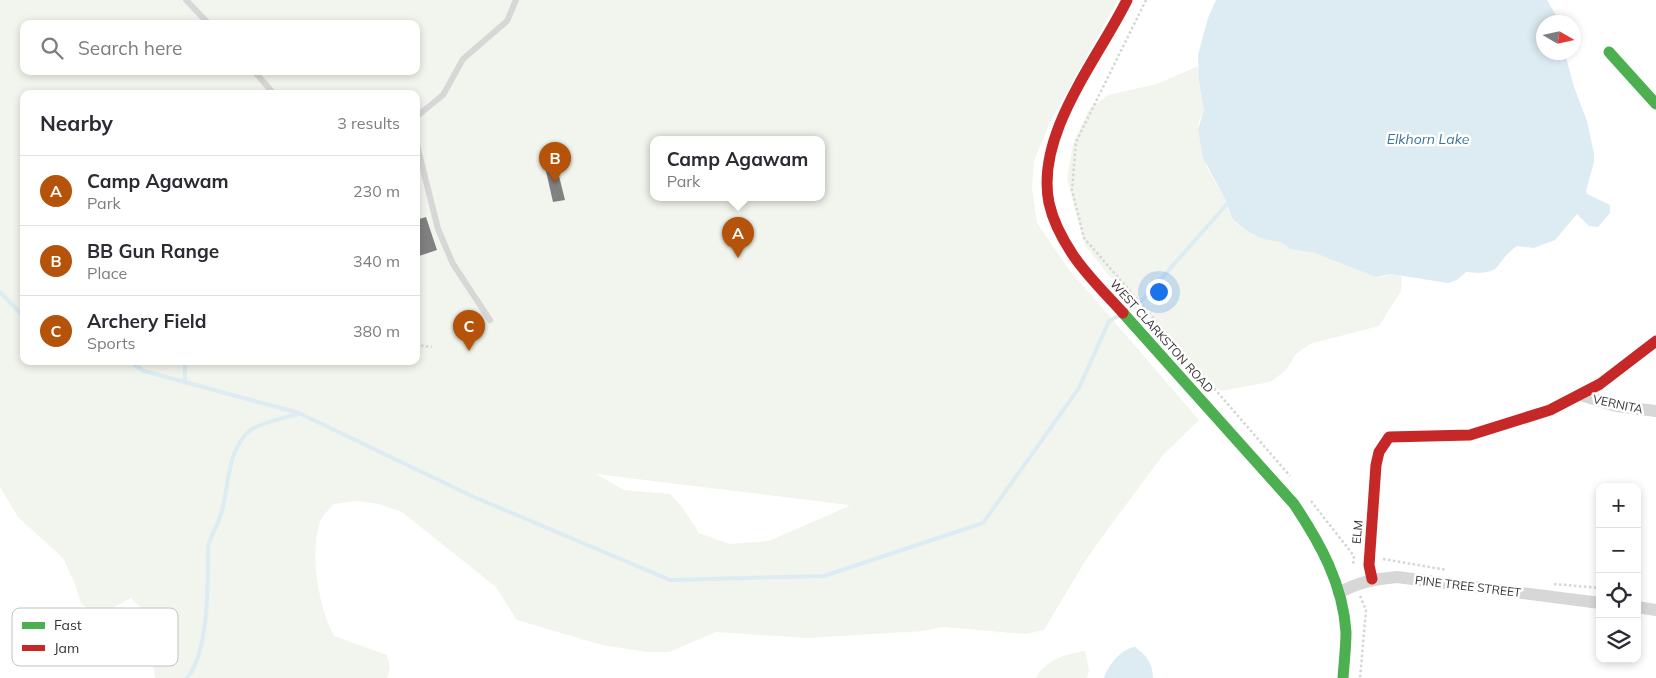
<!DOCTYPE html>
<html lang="en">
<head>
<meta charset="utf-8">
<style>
  body { margin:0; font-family:Mulish,sans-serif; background:#f7f7f7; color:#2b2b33 }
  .controls { position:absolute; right:15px; bottom:15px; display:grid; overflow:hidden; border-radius:10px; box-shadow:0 2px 8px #0003 }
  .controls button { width:45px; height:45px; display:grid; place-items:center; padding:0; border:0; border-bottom:1px solid #e1e1e2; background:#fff; color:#2b2b33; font:25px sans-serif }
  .compass { position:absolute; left:1536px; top:15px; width:45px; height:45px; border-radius:50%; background:#fff; box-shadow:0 2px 8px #0003; rotate:99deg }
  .you { position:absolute; left:1158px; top:291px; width:18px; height:18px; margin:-12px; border:4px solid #fff; border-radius:50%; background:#1a73e8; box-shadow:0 0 0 8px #1a73e833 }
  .badge { display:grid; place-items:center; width:32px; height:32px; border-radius:50%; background:#b45309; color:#fff; font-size:16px; font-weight:700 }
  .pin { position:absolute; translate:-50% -41px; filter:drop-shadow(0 1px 2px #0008) }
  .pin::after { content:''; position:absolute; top:26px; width:18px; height:15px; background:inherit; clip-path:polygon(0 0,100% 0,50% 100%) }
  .popup { position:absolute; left:650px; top:136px; width:175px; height:65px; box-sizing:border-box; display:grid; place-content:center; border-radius:10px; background:#fff; filter:drop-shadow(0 1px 4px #0005); font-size:16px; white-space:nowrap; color:#7c7c81 }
  .popup b { font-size:19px; color:#2b2b33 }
  .popup::after { content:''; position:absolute; left:50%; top:100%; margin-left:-10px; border:10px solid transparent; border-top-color:#fff }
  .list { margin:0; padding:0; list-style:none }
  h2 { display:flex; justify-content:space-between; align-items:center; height:65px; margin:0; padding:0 20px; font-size:21px }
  h2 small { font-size:16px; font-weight:400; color:#7c7c81 }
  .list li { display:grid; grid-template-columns:32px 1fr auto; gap:15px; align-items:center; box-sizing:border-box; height:70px; padding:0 20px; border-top:1px solid #e1e1e2 }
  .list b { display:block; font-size:19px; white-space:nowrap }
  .list p { margin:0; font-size:16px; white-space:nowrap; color:#7c7c81 }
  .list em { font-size:16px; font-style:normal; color:#7c7c81 }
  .icon { flex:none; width:28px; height:28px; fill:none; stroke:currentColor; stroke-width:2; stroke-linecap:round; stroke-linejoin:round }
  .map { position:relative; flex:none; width:1656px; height:678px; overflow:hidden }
  .search { position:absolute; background:#fff; box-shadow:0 2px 8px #0003; left:20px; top:20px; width:400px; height:55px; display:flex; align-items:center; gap:12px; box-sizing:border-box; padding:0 18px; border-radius:10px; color:#7c7c81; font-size:19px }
  .panel { position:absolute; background:#fff; box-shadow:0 2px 8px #0003; left:20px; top:90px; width:400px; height:275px; border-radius:10px }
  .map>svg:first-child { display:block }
  .green { fill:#f1f5ed; fill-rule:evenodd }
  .water { fill:#ddebf3 }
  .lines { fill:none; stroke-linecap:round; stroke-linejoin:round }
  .stream { stroke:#ddebf3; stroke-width:4 }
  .building { fill:#818181 }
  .path { stroke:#d6d6d6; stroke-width:2.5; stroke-dasharray:2.5 2.5; stroke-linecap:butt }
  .lane { stroke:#d7d7d7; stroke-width:6 }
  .street { stroke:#d7d7d7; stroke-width:12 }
  .fast { stroke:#4caf50; stroke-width:11 }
  .jam { stroke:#c62828; stroke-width:11 }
  .labels { text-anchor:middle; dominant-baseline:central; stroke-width:5; stroke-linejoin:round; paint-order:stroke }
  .street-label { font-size:12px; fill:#333; stroke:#fff }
  .water-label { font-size:14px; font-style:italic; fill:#3f7597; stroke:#fff }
  .key { fill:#fff; stroke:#c2c2c2; stroke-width:1 }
  .key-label { font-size:14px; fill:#333 }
</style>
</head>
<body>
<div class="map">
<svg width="1656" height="678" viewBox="0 0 1656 678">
  <rect width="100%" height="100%" fill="#fff"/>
  <path class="green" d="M 0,0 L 1118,0 L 1050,122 L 1034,161 L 1032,187 L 1037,223 L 1068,268 L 1199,420 L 1163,455 L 1108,529 L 1085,561 L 1044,630 L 1025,634 L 943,627 L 922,631 L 808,638 L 716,632 L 669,652 L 647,652 L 602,645 L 517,620 L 496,587 L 402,512 L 379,504 L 357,501 L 334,504 C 329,509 322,516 320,522 C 309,554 319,608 334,636 L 387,655 L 390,668 L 387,678 L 155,678 C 153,652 138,636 141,608 L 131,598 L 99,615 L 81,604 L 75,584 L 63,558 L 18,517 L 0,487 ZM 24,24 L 416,24 L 416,71 L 24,71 ZM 24,94 L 416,94 L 416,361 L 24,361 ZM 654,139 L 822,139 L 822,197 L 654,197 ZM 596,474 L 849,505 L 849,506 L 769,541 L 729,544 L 699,533 L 682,507 L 670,494 L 624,490 Z
    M 1198,66 L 1204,110 L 1198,124 L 1199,133 L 1207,168 L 1225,199 L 1230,214 L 1236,224 L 1255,235 L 1285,243 L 1290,249 L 1315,253 L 1382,277 L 1391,274 L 1402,276 L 1401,291 L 1379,326 L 1310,344 L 1296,354 L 1286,370 L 1270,382 L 1221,391 L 1205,380 L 1124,289 L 1108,275 L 1085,245 L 1067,179 L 1073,144 L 1090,108 L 1108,95 L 1157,84 Z
    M 1085,651 L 1089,670 L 1087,678 L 1036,678 C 1045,660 1066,654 1085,651 Z"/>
  <path class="water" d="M 1216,0 L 1547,0 L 1560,22 L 1544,22 L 1544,52 L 1565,53 L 1574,87 L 1587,121 L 1594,154 L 1594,162 L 1586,191 L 1587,194 L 1610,205 L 1610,213 L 1598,227 L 1589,226 L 1577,214 L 1555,240 L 1534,248 L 1517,246 C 1492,263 1506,276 1466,272 L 1457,280 L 1448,283 L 1391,274 L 1376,277 L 1315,253 L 1290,249 C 1283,239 1272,242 1261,238 C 1252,234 1238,226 1232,218 L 1225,199 L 1203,158 L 1198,129 L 1204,110 L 1199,81 L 1198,55 L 1208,18 Z
    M 1135,647 C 1146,655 1153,663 1153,678 L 1104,678 C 1109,664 1121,649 1135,647 Z"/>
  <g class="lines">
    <path class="stream" d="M 0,292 L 24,317
      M 1128,310 L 1140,303 L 1227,204
      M 129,361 L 144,371 L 299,413 L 474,497 L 670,580 L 824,576 L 983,523 L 1079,388 L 1109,321 L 1120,315
      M 185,361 L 185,382
      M 187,678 C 209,652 208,583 208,549 C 208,540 217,527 220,517 C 230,488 225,455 248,432 C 255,424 287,417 298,414"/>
  </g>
  <path class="building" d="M 556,164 L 565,200 L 553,202 L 545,167 Z
    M 426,217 L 437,250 L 416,257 L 416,220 Z"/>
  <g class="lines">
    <path class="path" d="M 1146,0 L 1076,142 L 1072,190 L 1084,238 L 1290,476
      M 416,345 L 432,347
      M 1311,501 L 1354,556 L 1353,566
      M 1383,559 L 1447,570
      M 1554,584 L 1600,588
      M 1360,596 L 1366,610 L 1360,678"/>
    <path class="lane" d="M 186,0 L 209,24
      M 254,71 L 274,94
      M 416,117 L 443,95 L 463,59 L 507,21 L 516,0
      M 416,141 L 438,229 L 453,264 L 490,320"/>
    <path class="street" d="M 1581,395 L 1616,406 L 1656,411
      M 1339,593 C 1358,582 1375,579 1397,577 L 1600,603
      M 1637,607 L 1656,610"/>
    <path class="fast" d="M 1609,52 L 1656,104
      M 1123,313 L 1294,504 C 1320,543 1343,584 1346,632 C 1346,647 1344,663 1343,678"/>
    <path class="jam" d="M 1123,313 C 1106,294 1087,276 1073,255 C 1063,240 1053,221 1049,203 C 1035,134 1098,59 1127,0
      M 1372,579 L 1369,565 L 1376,465 L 1379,452 L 1389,437 L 1470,435 L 1550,410 L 1600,384 L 1656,341"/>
  </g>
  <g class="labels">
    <g class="street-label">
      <text transform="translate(1162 336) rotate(48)">WEST CLARKSTON ROAD</text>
      <text transform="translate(1618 404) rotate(12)">VERNITA</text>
      <text transform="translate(1357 532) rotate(-85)">ELM</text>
      <text transform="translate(1468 586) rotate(7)">PINE TREE STREET</text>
    </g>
    <g class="water-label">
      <text x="1428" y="139">Elkhorn Lake</text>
    </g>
  </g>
  <rect x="12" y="608" width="166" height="58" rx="8" class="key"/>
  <rect x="22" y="622" width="23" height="7" fill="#4caf50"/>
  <rect x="22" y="645" width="23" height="6" fill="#c62828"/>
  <g class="key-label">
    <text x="54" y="630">Fast</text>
    <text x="54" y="653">Jam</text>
  </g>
</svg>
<div class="controls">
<button>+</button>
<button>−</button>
<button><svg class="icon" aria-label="locate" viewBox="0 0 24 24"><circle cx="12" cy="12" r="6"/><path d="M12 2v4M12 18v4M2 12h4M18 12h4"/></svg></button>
<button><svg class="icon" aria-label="layers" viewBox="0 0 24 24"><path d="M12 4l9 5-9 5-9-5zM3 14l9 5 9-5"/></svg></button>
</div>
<svg class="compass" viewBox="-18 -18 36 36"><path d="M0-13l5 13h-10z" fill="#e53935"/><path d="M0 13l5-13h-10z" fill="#7c7c81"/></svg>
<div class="you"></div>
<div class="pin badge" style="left:738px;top:258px">A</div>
<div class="popup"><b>Camp Agawam</b>Park</div>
<div class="pin badge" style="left:555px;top:183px">B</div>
<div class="pin badge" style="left:469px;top:351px">C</div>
<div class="search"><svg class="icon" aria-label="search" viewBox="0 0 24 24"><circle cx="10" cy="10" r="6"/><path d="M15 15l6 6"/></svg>Search here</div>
<section class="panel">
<h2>Nearby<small>3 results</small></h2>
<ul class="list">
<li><span class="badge">A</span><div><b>Camp Agawam</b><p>Park</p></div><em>230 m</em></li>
<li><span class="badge">B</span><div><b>BB Gun Range</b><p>Place</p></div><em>340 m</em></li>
<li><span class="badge">C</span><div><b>Archery Field</b><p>Sports</p></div><em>380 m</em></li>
</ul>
</section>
</div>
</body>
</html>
